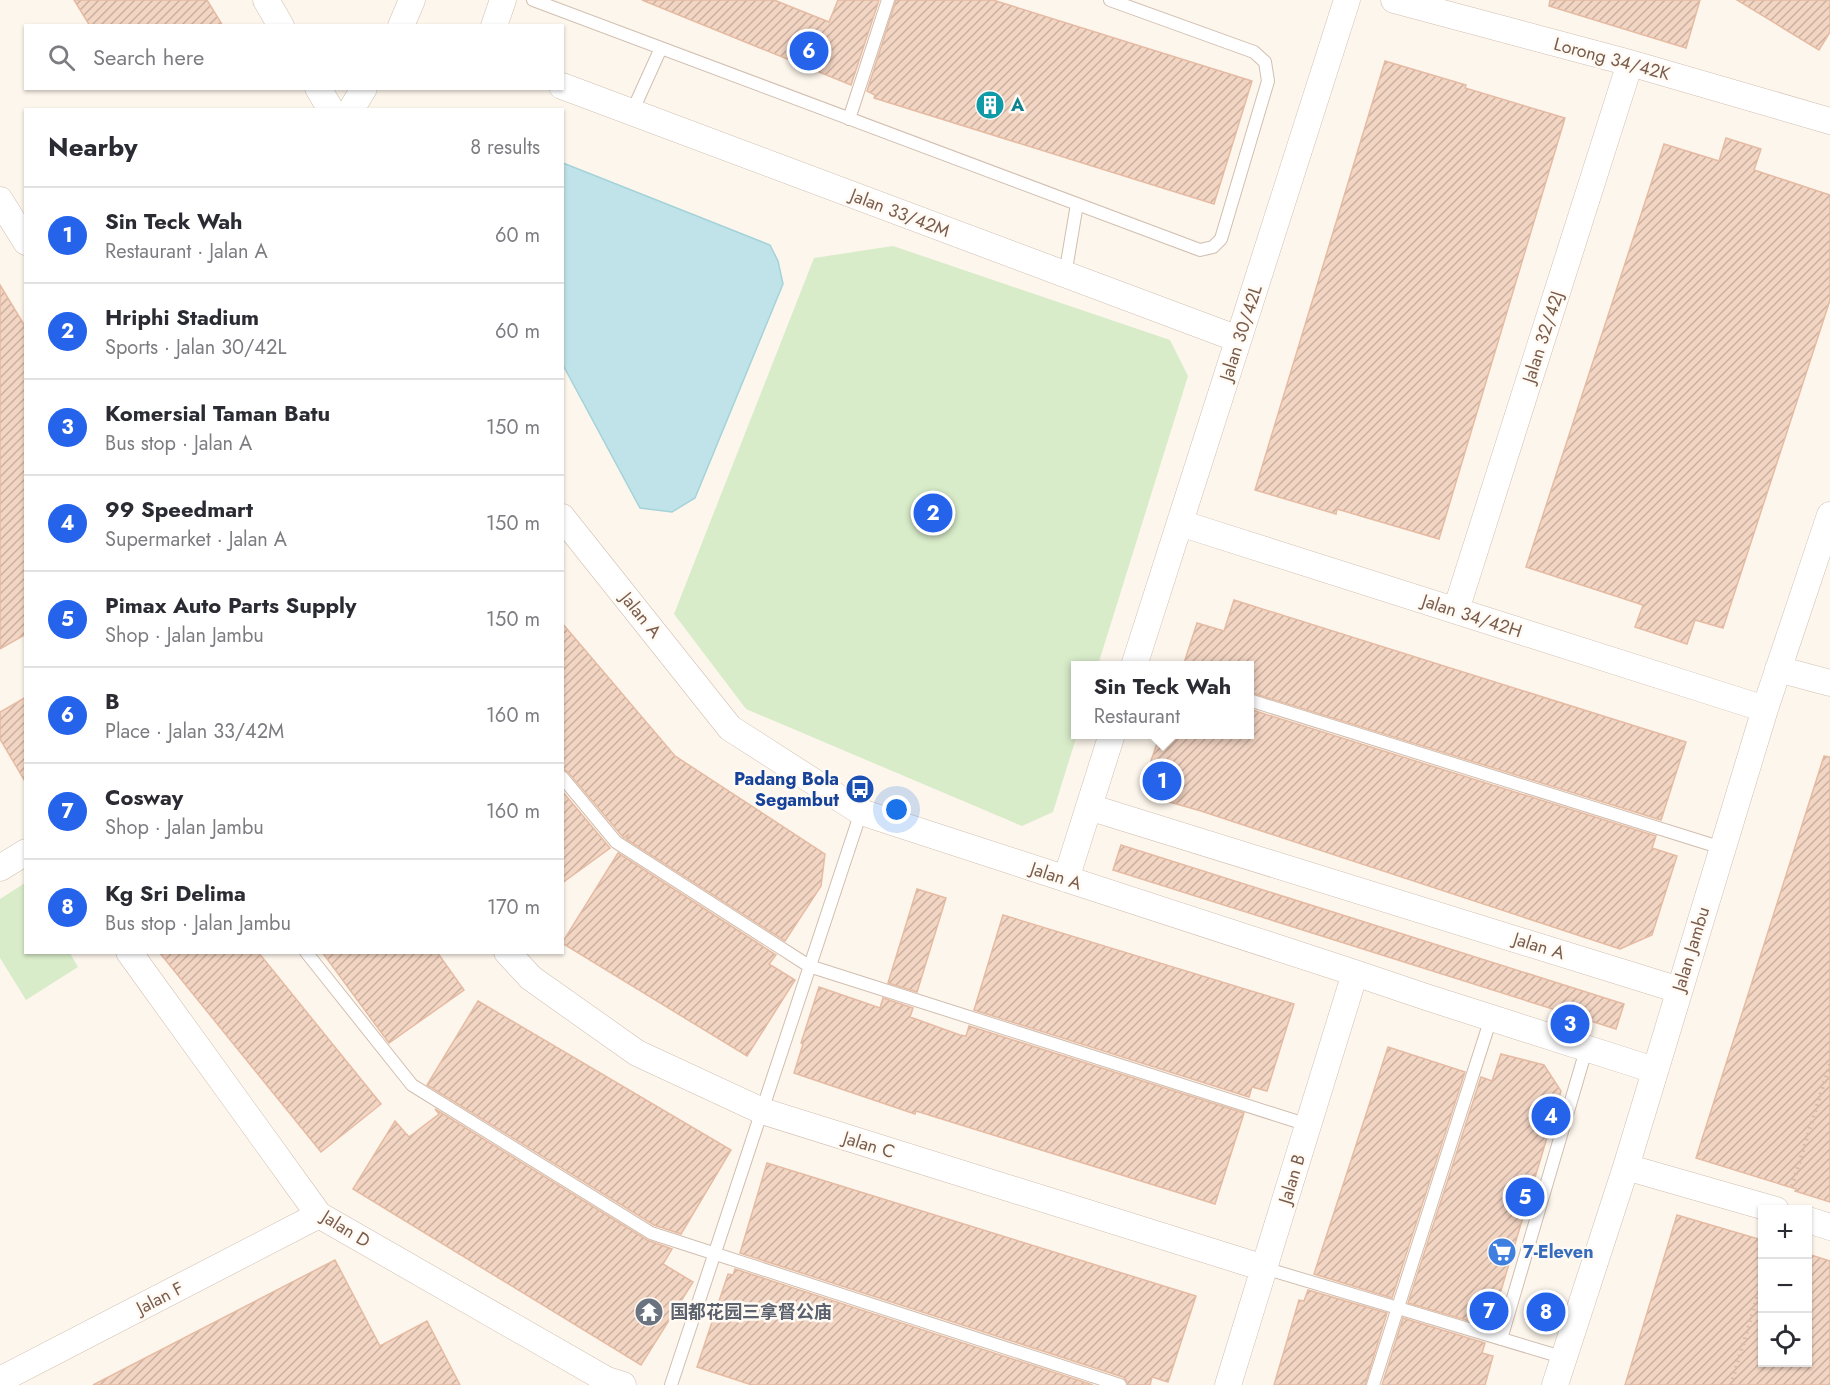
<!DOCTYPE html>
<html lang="en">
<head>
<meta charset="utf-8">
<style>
  body { margin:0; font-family:Jost,"Noto Sans SC",sans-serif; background:#f2f2f3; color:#2b2b33 }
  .controls { position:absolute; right:18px; bottom:18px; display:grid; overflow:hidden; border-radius:0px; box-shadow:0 2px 4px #0004 }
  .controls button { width:54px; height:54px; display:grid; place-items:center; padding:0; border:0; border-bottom:2px solid #e1e1e2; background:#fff; color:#2b2b33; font:30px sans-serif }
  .you { position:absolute; left:897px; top:810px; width:21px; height:21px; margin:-15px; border:4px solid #fff; border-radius:50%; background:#1a73e8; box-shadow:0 0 0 9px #1a73e833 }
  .badge { display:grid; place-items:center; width:39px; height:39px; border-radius:50%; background:#2563eb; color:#fff; font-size:20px; font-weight:700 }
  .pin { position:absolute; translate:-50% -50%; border:3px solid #fff; box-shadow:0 2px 6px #0006 }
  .popup { position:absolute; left:1071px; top:661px; width:183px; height:78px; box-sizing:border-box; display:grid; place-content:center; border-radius:0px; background:#fff; filter:drop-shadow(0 2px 4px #0005); font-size:20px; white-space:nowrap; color:#7c7c81 }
  .popup b { font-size:22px; color:#2b2b33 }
  .popup::after { content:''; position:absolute; left:50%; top:100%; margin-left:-12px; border:12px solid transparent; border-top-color:#fff }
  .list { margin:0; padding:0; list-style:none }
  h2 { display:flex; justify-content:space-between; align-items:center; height:78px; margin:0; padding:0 24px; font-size:26px }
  h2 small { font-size:20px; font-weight:400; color:#7c7c81 }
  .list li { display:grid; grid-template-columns:39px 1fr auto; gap:18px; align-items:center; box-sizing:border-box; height:96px; padding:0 24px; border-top:2px solid #e1e1e2 }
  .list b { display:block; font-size:22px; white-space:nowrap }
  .list p { margin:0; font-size:20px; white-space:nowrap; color:#7c7c81 }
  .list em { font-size:20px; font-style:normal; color:#7c7c81 }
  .icon { flex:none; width:33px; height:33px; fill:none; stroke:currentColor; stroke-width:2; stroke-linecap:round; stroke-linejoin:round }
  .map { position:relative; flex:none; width:1830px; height:1385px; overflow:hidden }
  .search { position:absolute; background:#fff; box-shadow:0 2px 4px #0004; left:24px; top:24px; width:540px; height:66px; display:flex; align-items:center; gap:15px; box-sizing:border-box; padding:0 21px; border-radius:0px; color:#7c7c81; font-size:22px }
  .panel { position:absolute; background:#fff; box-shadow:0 2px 4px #0004; left:24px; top:108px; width:540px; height:846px; border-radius:0px }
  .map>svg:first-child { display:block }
  .green { fill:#d8ecc9 }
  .water { fill:#bfe3e8; stroke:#a5d3da; stroke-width:1.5 }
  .building { fill:url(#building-hatch); stroke:#e6bba3; stroke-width:1.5 }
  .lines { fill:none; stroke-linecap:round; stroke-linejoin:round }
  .lane-casing { stroke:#d1beb0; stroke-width:14 }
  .street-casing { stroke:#d1beb0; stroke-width:27 }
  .path { stroke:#d9b8a5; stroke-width:4; stroke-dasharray:1.5 4.5; stroke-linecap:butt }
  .lane { stroke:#fff; stroke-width:12 }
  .street { stroke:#fff; stroke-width:26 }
  .labels { text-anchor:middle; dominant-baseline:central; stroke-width:5; stroke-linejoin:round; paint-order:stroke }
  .street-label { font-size:18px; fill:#7a5c4d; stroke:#fffaf3 }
  .culture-label { font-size:18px; font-weight:bold; fill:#0d838f; stroke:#fffaf3; text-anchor:start }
  .transit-label { font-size:18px; font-weight:bold; fill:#164399; stroke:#fffaf3; text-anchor:end }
  .shop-label { font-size:18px; font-weight:bold; fill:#366cbe; stroke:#fffaf3; text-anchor:start }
  .worship-label { font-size:18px; font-weight:bold; fill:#5b616d; stroke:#fffaf3; text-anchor:start }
</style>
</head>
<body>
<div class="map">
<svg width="1830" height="1385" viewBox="0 0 1830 1385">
  <defs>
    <pattern id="building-hatch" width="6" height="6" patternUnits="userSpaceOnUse" patternTransform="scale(1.5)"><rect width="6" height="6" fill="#f3d5c3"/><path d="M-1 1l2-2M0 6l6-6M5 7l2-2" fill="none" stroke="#cab0a1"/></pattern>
  </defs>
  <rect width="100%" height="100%" fill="#fdf6ec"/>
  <path class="green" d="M 893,246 L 1170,340 L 1188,376 L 1098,665 L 1075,666 L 1075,734 L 1077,735 L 1053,812 L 1022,826 L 746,709 L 674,614 L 814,258 Z
    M 25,883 L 26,952 L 70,953 L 78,967 L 26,1000 L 0,958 L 0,899 Z"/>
  <path class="water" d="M 563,163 L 770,245 L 778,261 L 783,284 L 695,498 L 672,512 L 640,508 L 563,365 Z"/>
  <path class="building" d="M 74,0 L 207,0 L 223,26 L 90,26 Z
    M 642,0 L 774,0 L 829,22 L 838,0 L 879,0 L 851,85 Z
    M 896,0 L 993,0 L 1252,81 L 1214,204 L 874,98 L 875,95 L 867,91 Z
    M 1550,0 L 1700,0 L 1686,48 L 1549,6 Z
    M 1737,0 L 1830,0 L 1830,32 L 1819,50 Z
    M 1385,61 L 1466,85 L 1465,88 L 1565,118 L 1439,539 L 1337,509 L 1336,514 L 1255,490 Z
    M 1726,138 L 1761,149 L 1754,170 L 1830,195 L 1830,300 L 1723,628 L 1695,620 L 1687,644 L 1635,627 L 1643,605 L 1526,567 L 1664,144 L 1719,161 Z
    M 0,285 L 26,328 L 26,634 L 0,649 Z
    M 1234,600 L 1686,742 L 1661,820 L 1249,692 L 1249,666 L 1183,666 L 1197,623 L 1224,631 Z
    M 562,623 L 675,756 L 825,854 L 821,886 L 785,941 L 626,839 L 629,834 L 624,838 L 622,836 L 568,772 L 562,769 Z
    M 26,697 L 26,783 L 0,739 L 0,712 Z
    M 1249,709 L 1656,836 L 1652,848 L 1677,856 L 1652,935 L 1620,949 L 1201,811 L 1163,800 L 1147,772 L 1160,735 L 1249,735 Z
    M 1824,756 L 1830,757 L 1830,1202 L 1795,1191 L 1796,1189 L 1696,1158 Z
    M 562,791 L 610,848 L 562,883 Z
    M 1121,845 L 1624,1004 L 1616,1029 L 1113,870 Z
    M 618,853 L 776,955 L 769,964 L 795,980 L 747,1056 L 562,943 Z
    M 917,889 L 946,898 L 917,992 L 888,983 Z
    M 1003,915 L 1294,1004 L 1267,1091 L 1252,1087 L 1249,1097 L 974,1010 Z
    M 159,952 L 258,952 L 381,1104 L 321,1152 Z
    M 322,952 L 437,952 L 464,990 L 389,1043 Z
    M 819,987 L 880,1008 L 883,998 L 913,1008 L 910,1017 L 960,1035 L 966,1036 L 969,1026 L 1244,1113 L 1215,1204 L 916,1111 L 915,1114 L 794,1073 L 803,1044 L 801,1043 Z
    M 478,1001 L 731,1150 L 681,1234 L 654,1225 L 427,1085 Z
    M 1388,1047 L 1465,1072 L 1392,1298 L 1314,1274 Z
    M 1501,1054 L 1544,1065 L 1561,1091 L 1490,1327 L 1408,1303 L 1481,1077 L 1492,1081 Z
    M 435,1109 L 647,1240 L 672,1249 L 663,1264 L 693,1282 L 641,1365 L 353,1189 L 395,1121 L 409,1137 L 439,1114 Z
    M 767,1163 L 1196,1296 L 1168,1382 L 1152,1377 L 1150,1385 L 1128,1385 L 1126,1380 L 1123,1377 L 740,1253 Z
    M 1677,1215 L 1762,1240 L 1762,1362 L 1808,1362 L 1808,1254 L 1830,1261 L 1830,1385 L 1625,1385 Z
    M 335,1260 L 380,1346 L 427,1321 L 460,1385 L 93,1385 Z
    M 735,1269 L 1093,1385 L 752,1385 L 697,1367 L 728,1274 L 733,1275 Z
    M 1308,1290 L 1387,1313 L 1365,1385 L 1274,1385 L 1299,1300 L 1304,1301 Z
    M 1403,1318 L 1485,1343 L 1482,1353 L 1493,1356 L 1485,1385 L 1382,1385 Z"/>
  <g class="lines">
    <g class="lane-casing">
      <path id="lane" d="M 533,0 L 1200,250 L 1213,247 L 1221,239 L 1268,81 L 1265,62 L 1254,52 L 1110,0
        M 632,112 L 661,48
        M 849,119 L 888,0
        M 1065,275 L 1077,204
        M 1249,700 L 1722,848
        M 562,777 L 616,842 L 809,966 L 1308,1125
        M 306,952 L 412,1085 L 651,1233 L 1120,1385
        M 1264,1268 L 1565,1358
        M 1501,1339 L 1586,1050
        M 671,1385 L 861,812
        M 1373,1385 L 1491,1018"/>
    </g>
    <g class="street-casing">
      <path id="street" d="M 266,0 L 281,26
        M 1394,0 L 1630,63 L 1830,121
        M 401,26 L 412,0
        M 494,26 L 503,0
        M 562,86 L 1238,339
        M 318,88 L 331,110
        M 351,110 L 364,88
        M 0,200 L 26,242
        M 562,517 L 730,728 L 861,812 L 1355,973 L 1426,997 L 1654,1070
        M 1180,523 L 1765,709
        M 1456,610 L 1630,63
        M 1134,666 L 1347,0
        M 1778,669 L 1830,683
        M 1089,807 L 1679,990
        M 0,868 L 26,852
        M 1066,879 L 1112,734
        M 129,952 L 319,1215 L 607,1380 L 623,1385
        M 507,952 L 531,978 L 637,1053 L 762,1111 L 1264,1268
        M 1626,1167 L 1776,1210
        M 1808,1220 L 1830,1227
        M 0,1380 L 319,1215
        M 1228,1385 L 1355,973
        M 1555,1385 L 1626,1167 L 1765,709 L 1830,515"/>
    </g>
    <path class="path" d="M 1792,1186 L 1830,1064
      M 1731,1385 L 1762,1281"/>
    <use href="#lane" class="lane"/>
    <use href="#street" class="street"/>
  </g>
  <defs>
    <g id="building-disc" transform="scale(1.5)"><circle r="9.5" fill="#0f9aa8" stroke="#fffaf3"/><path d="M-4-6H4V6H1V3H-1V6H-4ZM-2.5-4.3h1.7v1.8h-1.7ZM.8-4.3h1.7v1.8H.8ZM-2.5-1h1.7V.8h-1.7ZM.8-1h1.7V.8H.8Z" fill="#fff"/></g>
    <g id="bus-disc" transform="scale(1.5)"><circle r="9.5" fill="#1a4fb4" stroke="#fffaf3"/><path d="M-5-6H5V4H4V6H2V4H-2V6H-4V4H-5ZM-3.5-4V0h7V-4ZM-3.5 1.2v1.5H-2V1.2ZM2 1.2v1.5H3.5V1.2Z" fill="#fff"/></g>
    <g id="supermarket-disc" transform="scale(1.5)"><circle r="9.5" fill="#3f7fe0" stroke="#fffaf3"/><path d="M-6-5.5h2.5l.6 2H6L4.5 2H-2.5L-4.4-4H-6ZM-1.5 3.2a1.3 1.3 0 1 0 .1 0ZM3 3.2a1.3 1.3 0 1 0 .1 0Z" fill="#fff"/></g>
    <g id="temple-disc" transform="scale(1.5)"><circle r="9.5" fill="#6b7280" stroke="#fffaf3"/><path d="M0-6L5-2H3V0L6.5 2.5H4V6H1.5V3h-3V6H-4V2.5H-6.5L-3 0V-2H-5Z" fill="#fff"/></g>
  </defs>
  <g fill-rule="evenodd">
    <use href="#building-disc" x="990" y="105"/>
    <use href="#bus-disc" x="860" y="789"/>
    <use href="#supermarket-disc" x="1502" y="1252"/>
    <use href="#temple-disc" x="649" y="1312"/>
  </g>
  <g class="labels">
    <g class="street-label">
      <text transform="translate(1612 59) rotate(15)">Lorong 34/42K</text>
      <text transform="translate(900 213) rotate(21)">Jalan 33/42M</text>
      <text transform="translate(1241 333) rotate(-72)">Jalan 30/42L</text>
      <text transform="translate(1543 337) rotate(-72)">Jalan 32/42J</text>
      <text transform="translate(641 615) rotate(51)">Jalan A</text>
      <text transform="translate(1472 616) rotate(18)">Jalan 34/42H</text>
      <text transform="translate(1056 876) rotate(18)">Jalan A</text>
      <text transform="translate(1539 946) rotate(17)">Jalan A</text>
      <text transform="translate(1691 949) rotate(-73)">Jalan Jambu</text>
      <text transform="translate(869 1145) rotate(17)">Jalan C</text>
      <text transform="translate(1292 1179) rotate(-73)">Jalan B</text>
      <text transform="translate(346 1229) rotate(32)">Jalan D</text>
      <text transform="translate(160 1298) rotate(-27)">Jalan F</text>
    </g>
    <g class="culture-label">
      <text x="1011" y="105">A</text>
    </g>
    <g class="transit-label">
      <text x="839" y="779">Padang Bola<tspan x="839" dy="21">Segambut</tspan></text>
    </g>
    <g class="shop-label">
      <text x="1523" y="1252">7-Eleven</text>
    </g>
    <g class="worship-label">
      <text x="670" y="1312">国都花园三拿督公庙</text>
    </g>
  </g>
</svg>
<div class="controls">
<button>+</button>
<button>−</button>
<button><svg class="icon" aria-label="locate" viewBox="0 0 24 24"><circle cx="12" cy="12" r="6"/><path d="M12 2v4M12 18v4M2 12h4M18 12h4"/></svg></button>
</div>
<div class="you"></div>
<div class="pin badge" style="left:1162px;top:781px">1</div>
<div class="popup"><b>Sin Teck Wah</b>Restaurant</div>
<div class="pin badge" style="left:933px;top:513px">2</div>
<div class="pin badge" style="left:1570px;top:1024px">3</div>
<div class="pin badge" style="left:1551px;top:1116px">4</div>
<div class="pin badge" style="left:1525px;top:1197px">5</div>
<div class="pin badge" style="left:809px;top:51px">6</div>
<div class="pin badge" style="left:1489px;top:1311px">7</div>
<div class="pin badge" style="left:1546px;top:1312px">8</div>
<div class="search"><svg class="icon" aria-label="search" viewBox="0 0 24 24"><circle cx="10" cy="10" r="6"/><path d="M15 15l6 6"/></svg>Search here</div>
<section class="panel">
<h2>Nearby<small>8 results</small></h2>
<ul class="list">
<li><span class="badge">1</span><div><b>Sin Teck Wah</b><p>Restaurant · Jalan A</p></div><em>60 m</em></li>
<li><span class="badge">2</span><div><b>Hriphi Stadium</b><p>Sports · Jalan 30/42L</p></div><em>60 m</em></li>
<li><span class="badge">3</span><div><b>Komersial Taman Batu</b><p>Bus stop · Jalan A</p></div><em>150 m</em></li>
<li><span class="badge">4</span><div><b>99 Speedmart</b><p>Supermarket · Jalan A</p></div><em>150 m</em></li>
<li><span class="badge">5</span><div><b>Pimax Auto Parts Supply</b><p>Shop · Jalan Jambu</p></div><em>150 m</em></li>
<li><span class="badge">6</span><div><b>B</b><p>Place · Jalan 33/42M</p></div><em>160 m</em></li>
<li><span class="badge">7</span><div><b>Cosway</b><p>Shop · Jalan Jambu</p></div><em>160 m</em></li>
<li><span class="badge">8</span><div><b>Kg Sri Delima</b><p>Bus stop · Jalan Jambu</p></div><em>170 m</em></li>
</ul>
</section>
</div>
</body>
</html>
